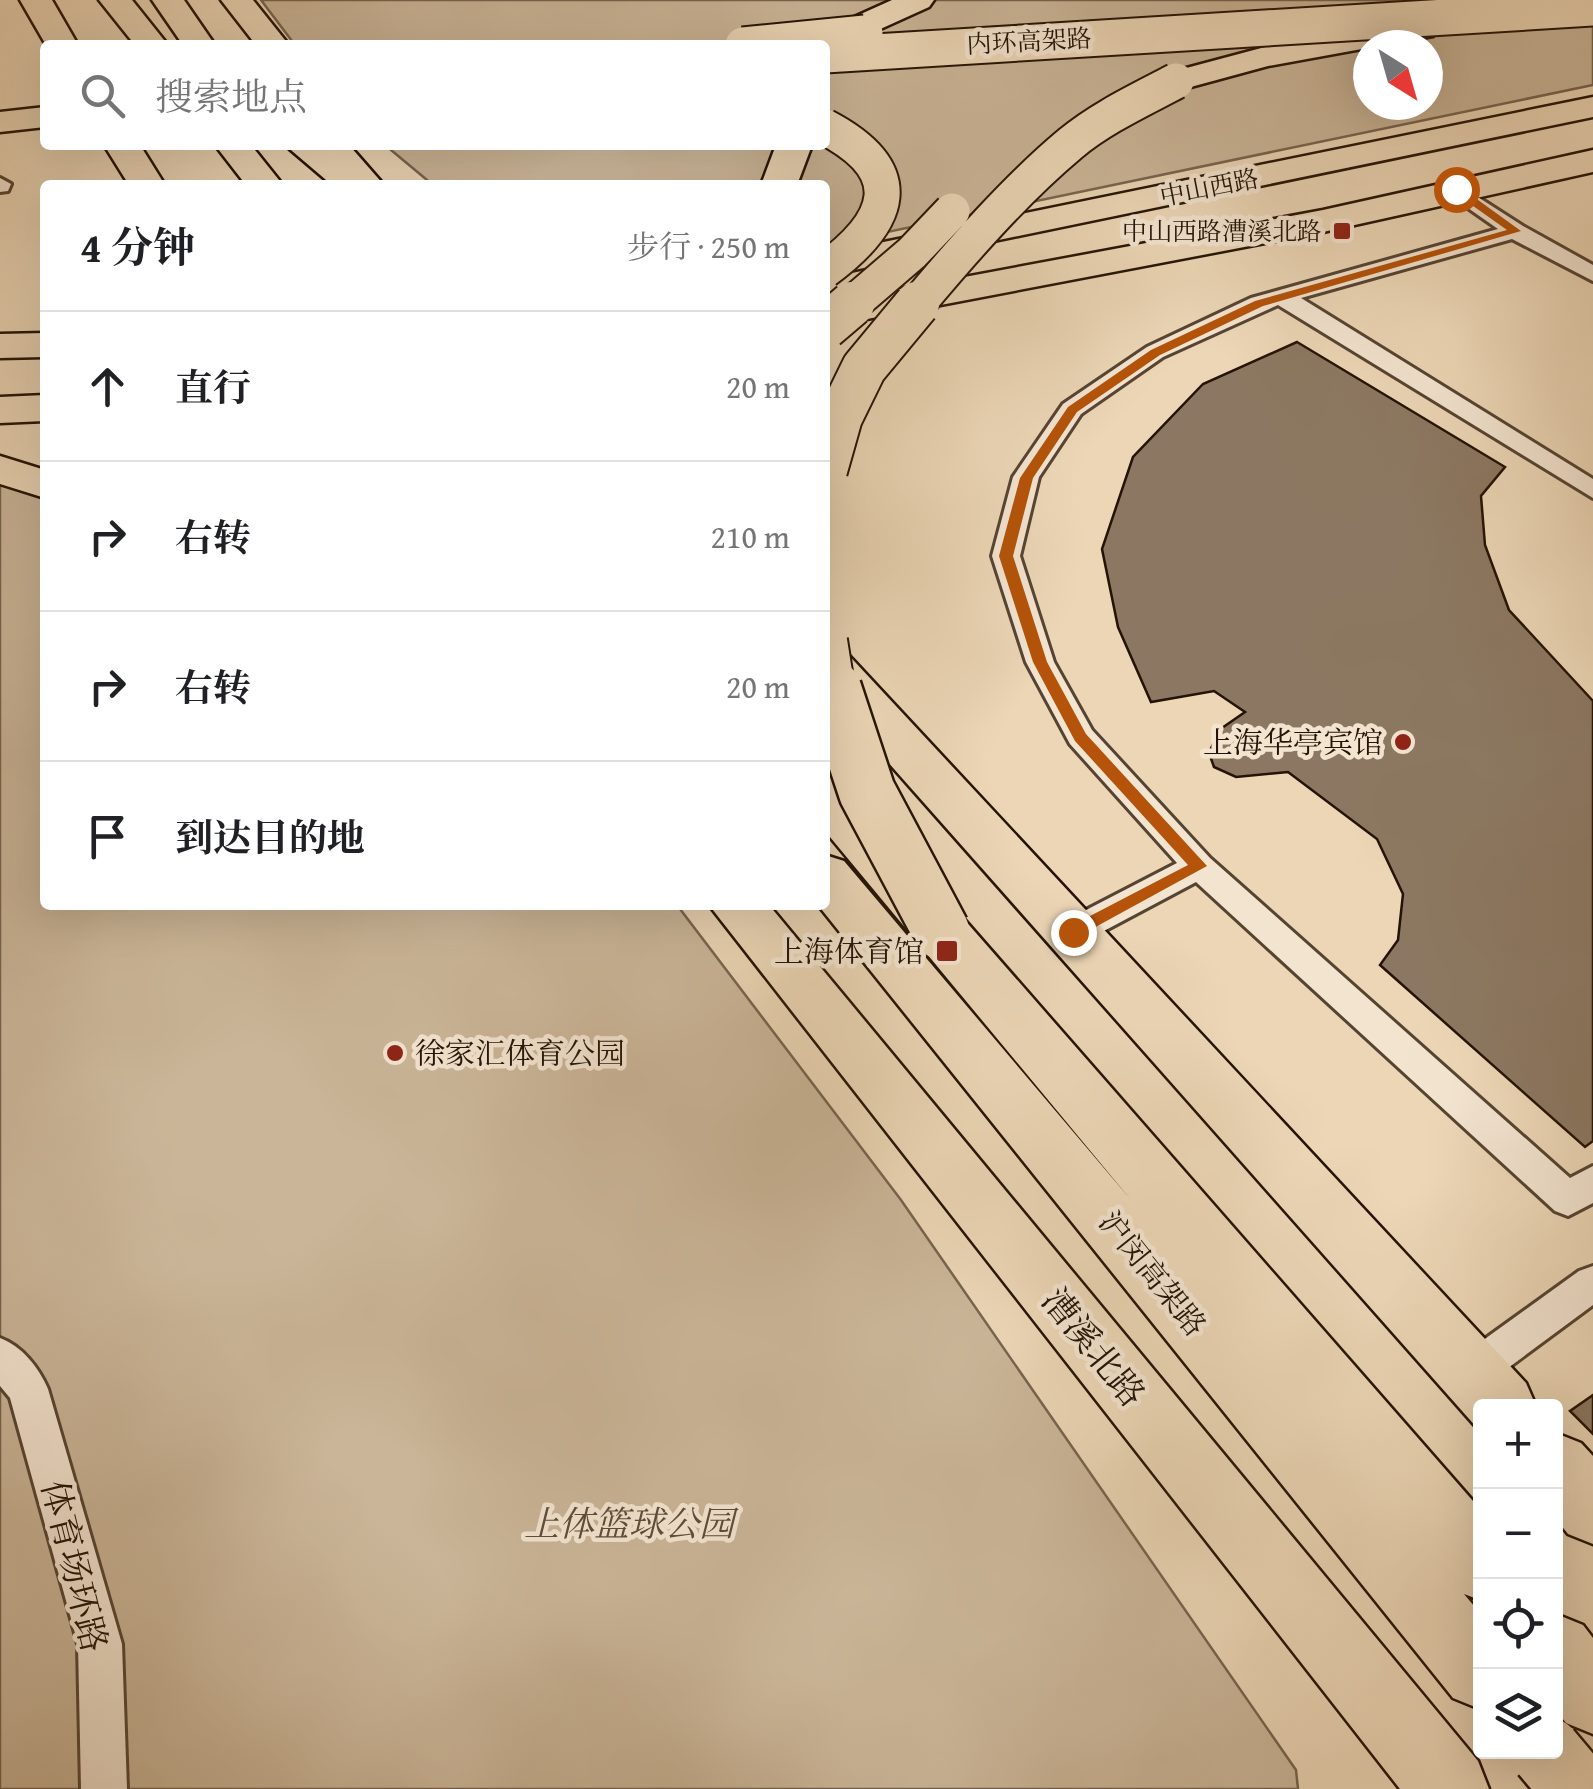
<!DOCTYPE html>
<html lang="zh">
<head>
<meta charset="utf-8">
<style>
  body { margin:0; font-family:"Gentium Book Plus","Noto Serif SC",serif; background:#f2f2f2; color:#202124 }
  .controls { position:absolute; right:30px; bottom:30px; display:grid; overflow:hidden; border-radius:10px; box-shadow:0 10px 40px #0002 }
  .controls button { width:90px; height:90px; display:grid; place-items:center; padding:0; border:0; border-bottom:2px solid #e0e0e0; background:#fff; color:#202124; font:50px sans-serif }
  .compass { position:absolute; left:1353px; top:30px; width:90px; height:90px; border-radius:50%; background:#fff; box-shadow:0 10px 40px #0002; rotate:143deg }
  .stop { position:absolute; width:30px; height:30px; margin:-22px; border:8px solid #b45309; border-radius:50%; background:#fff }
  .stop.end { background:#b45309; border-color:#fff; box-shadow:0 2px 10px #0008 }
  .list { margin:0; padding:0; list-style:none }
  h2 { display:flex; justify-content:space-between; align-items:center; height:130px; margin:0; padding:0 40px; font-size:42px }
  h2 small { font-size:32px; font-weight:400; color:#757577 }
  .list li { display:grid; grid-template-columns:65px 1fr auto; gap:30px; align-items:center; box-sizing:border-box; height:150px; padding:0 40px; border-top:2px solid #e0e0e0 }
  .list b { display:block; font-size:38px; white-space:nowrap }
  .list em { font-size:32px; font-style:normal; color:#757577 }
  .icon { flex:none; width:55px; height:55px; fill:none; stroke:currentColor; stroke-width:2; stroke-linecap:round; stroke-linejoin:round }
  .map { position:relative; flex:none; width:1593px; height:1789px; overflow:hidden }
  .search { position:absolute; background:#fff; box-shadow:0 10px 40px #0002; left:40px; top:40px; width:790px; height:110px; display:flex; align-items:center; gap:25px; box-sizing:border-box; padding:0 35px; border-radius:10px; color:#757577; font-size:38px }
  .panel { position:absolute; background:#fff; box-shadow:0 10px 40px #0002; left:40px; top:180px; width:790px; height:730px; border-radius:10px }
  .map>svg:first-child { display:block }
  .green { fill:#cab598; stroke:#77644f; stroke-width:2.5; fill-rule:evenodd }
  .building { fill:#8c7862; stroke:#241306; stroke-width:2.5 }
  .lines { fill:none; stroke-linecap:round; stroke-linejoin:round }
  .lane-casing { stroke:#564432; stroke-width:6 }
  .primary-casing { stroke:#241306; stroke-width:5 }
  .highway-casing { stroke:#241306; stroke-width:5 }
  .lane { fill:#f3e4d0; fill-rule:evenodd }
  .primary { fill:#ecd6b6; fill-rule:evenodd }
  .highway { fill:#ecd6b6; fill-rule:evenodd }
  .rail-casing { stroke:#241306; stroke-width:8 }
  .rail { stroke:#f3e4d0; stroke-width:5; stroke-dasharray:14; stroke-linecap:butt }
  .highway-bridge-far3-casing { stroke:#241306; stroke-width:39; stroke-linecap:butt }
  .highway-bridge-far2-casing { stroke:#241306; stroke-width:48; stroke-linecap:butt }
  .highway-bridge-far1-casing { stroke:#241306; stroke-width:61; stroke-linecap:butt }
  .highway-bridge-casing { stroke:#241306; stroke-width:75; stroke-linecap:butt }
  .highway-bridge-far3 { stroke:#ecd6b6; stroke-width:35 }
  .highway-bridge-far2 { stroke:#ecd6b6; stroke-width:44 }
  .highway-bridge-far1 { stroke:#ecd6b6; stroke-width:56 }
  .highway-bridge { stroke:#ecd6b6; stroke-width:70 }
  .route { fill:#b45309 }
  .poi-dot { fill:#8f2418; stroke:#f3e4d0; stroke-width:4 }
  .labels { text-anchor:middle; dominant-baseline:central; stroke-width:9; stroke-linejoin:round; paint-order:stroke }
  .far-street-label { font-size:25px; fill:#241306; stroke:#f3e4d0 }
  .far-poi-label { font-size:25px; fill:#241306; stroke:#f3e4d0; text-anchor:end }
  .poi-label { font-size:30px; fill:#241306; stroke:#f3e4d0; text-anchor:end }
  .street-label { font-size:30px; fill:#241306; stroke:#f3e4d0 }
  .near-street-label { font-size:35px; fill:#241306; stroke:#f3e4d0 }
  .near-park-label { font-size:35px; font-style:italic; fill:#5e4c39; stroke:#f3e4d0 }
</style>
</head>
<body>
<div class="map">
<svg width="1593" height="1789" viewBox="0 0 1593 1789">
  <rect width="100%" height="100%" fill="#ecd6b6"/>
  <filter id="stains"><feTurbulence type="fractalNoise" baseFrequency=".002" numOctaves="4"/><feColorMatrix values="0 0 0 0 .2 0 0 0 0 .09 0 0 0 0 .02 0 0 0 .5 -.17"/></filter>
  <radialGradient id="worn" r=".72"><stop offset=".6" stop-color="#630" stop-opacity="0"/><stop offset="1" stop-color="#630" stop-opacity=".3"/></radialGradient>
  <path class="green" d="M 261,0 L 1593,0 L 1593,85 L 825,245 L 825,185 L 433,185 L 385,145 L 825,145 L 825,45 L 295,45 ZM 1368,45 L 1428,45 L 1428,105 L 1368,105 Z
    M 0,475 L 45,476 L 45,905 L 677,905 L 901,1200 L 1296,1770 L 1298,1789 L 0,1789 Z"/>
  <path class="building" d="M 1297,342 L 1505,467 L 1481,496 L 1485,545 L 1509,610 L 1593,701 L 1593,1141 L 1585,1147 L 1380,965 L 1398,940 L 1403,894 L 1377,839 L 1288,772 L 1236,777 L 1214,767 L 1209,753 L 1219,730 L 1245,712 L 1214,691 L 1151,702 L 1118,627 L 1102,549 L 1133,457 L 1203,384 Z
    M 1593,1395 L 1593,1434 L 1570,1411 Z"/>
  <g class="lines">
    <g class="lane-casing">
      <path id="lane" d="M 0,178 L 11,184 L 8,191 L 0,192 Z
        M 1456,183 L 1523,226 L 1593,265 L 1593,281 L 1512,239 L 1301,298 L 1593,479 L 1593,498 L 1278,305 L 1163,357 L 1081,414 L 1039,477 L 1020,556 L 1054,662 L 1092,730 L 1210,858 L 1570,1178 L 1593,1166 L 1593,1203 L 1568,1216 L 1555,1211 L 1196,882 L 1085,941 L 1073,945 L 1061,941 L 1056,932 L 1061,923 L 1177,863 L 1070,744 L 1026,662 L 992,556 L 1013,477 L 1063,404 L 1147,347 L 1251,298 L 1498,229 L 1448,194 L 1445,189 Z
        M 1593,1266 L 1593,1305 L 1485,1385 L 1471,1391 L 1457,1385 L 1451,1372 L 1457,1359 L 1579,1271 Z
        M 0,1338 C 22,1346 39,1368 48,1389 L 122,1644 L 127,1789 L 81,1789 L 78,1644 L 10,1398 L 0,1386 Z"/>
    </g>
    <g class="primary-casing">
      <path id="primary" d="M 20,0 L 52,0 L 78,45 L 46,45 Z
        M 221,0 L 253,0 L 289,45 L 256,45 Z
        M 1593,97 L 1593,117 L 825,276 L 825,254 Z
        M 104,145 L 140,145 L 165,185 L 129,185 Z
        M 312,145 L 349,145 L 384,185 L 346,185 Z
        M 1593,150 L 1593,172 L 1323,232 L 825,327 L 825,303 L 1323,210 Z
        M 45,333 L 45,357 L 0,358 L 0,334 Z
        M 45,395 L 45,421 L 0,423 L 0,397 Z
        M 825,644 L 842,648 L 1526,1383 L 1536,1406 L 1480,1406 L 1478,1429 L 825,691 Z
        M 709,905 L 769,905 L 1478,1761 L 1489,1789 L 1400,1789 Z
        M 1556,1433 L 1581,1443 L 1593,1456 L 1593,1544 L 1568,1534 L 1556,1519 Z"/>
    </g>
    <g class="highway-casing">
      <path id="highway" d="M 99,0 L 132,0 L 168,45 L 135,45 Z
        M 152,0 L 184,0 L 215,45 L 183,45 Z
        M 892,0 L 934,0 L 929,7 L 865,36 L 837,68 L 825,71 L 825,45 L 822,45 L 843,22 Z
        M 1422,19 L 1433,22 L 1438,29 L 1433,36 L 1268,66 L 1176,91 L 1164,88 L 1159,81 L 1164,74 L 1265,47 Z
        M 45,107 L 45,127 L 0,132 L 0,112 Z
        M 215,145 L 251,145 L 283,185 L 246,185 Z
        M 285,145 L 325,145 L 372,185 L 332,185 Z
        M 776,145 L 812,145 L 797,185 L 761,185 Z
        M 0,456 L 45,470 L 45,498 L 0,484 Z
        M 825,776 L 844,782 L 1480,1509 L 1480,1600 L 1464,1594 L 1480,1613 L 1480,1709 L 1453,1698 L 818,905 L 825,905 L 825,855 L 844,861 L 1131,1200 L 825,831 Z
        M 1556,1614 L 1583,1625 L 1593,1638 L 1593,1734 L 1566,1723 L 1556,1710 Z"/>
    </g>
    <use href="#lane" class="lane"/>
    <use href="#primary" class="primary"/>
    <use href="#highway" class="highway"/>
    <g class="rail-casing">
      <path id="rail" d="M 1468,0 L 1593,9"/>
    </g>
    <use href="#rail" class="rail"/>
    <g class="highway-bridge-far3-casing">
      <path id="highway-bridge-far3" d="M 743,45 L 865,33
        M 825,55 L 1593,8
        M 825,127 C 909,171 893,220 825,270
        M 849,307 L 912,253 L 952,211
        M 915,307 C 961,252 1015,190 1070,144 C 1101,118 1140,100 1176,81"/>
    </g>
    <g class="highway-bridge-far2-casing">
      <path id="highway-bridge-far2" d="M 825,327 L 852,304
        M 825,470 L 840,417 L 864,368 L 917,304
        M 825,641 L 833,692"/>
    </g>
    <g class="highway-bridge-far1-casing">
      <path id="highway-bridge-far1" d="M 833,689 L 867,792 L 941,931"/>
    </g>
    <g class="highway-bridge-casing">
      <path id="highway-bridge" d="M 1546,1752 L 1577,1789"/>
    </g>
    <use href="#highway-bridge-far3" class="highway-bridge-far3"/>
    <use href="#highway-bridge-far2" class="highway-bridge-far2"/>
    <use href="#highway-bridge-far1" class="highway-bridge-far1"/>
    <use href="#highway-bridge" class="highway-bridge"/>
  </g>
  <path class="route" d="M 1452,187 L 1460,187 L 1521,231 L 1263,306 L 1160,355 L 1077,412 L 1033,478 L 1013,556 L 1047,662 L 1086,734 L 1207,866 L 1079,936 L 1067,936 L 1067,928 L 1188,865 L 1075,741 L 1033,662 L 999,556 L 1020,478 L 1068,407 L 1151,350 L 1255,301 L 1507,230 L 1452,191 Z"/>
  <g class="poi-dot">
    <rect x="1332" y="221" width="20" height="20" rx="5"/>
    <circle cx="1403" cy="742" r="10"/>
    <rect x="935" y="939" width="24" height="24" rx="5"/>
    <circle cx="395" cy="1053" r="10"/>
  </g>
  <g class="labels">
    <g class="far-street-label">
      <text transform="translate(1029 41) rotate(-3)">内环高架路</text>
      <text transform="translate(1209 187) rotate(-11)">中山西路</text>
    </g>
    <g class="far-poi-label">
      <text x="1322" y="231">中山西路漕溪北路</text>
    </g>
    <g class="poi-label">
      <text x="1383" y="742">上海华亭宾馆</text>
      <text x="924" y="951">上海体育馆</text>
      <text x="415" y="1053" text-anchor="start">徐家汇体育公园</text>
    </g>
    <g class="street-label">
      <text transform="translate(1153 1273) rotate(51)">沪闵高架路</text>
    </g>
    <g class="near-street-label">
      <text transform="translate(1094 1347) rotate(51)">漕溪北路</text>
      <text transform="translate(75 1566) rotate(76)">体育场环路</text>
    </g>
    <g class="near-park-label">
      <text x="629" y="1523">上体篮球公园</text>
    </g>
  </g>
  <rect width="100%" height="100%" filter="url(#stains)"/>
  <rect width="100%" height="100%" fill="url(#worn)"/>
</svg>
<div class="controls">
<button>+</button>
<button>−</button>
<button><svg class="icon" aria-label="locate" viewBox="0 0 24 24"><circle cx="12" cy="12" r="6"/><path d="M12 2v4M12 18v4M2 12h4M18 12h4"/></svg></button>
<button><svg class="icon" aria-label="layers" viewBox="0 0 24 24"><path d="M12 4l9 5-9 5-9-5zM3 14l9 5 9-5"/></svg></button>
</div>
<svg class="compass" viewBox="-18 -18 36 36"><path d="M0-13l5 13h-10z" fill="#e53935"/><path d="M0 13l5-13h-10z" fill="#757577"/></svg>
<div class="stop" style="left:1456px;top:189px"></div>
<div class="stop end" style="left:1073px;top:932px"></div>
<div class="search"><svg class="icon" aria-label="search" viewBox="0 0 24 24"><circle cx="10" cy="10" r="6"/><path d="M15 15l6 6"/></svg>搜索地点</div>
<section class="panel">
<h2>4 分钟<small>步行 · 250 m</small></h2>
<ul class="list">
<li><svg class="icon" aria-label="ahead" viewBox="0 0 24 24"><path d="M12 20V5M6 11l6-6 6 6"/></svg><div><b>直行</b></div><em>20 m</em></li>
<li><svg class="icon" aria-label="right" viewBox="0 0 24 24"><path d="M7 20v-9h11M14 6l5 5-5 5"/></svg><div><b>右转</b></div><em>210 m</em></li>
<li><svg class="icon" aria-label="right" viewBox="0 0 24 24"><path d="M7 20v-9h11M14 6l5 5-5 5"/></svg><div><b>右转</b></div><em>20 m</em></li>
<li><svg class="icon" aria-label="arrive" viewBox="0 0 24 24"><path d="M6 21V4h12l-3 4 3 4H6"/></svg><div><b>到达目的地</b></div></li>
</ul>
</section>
</div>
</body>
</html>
